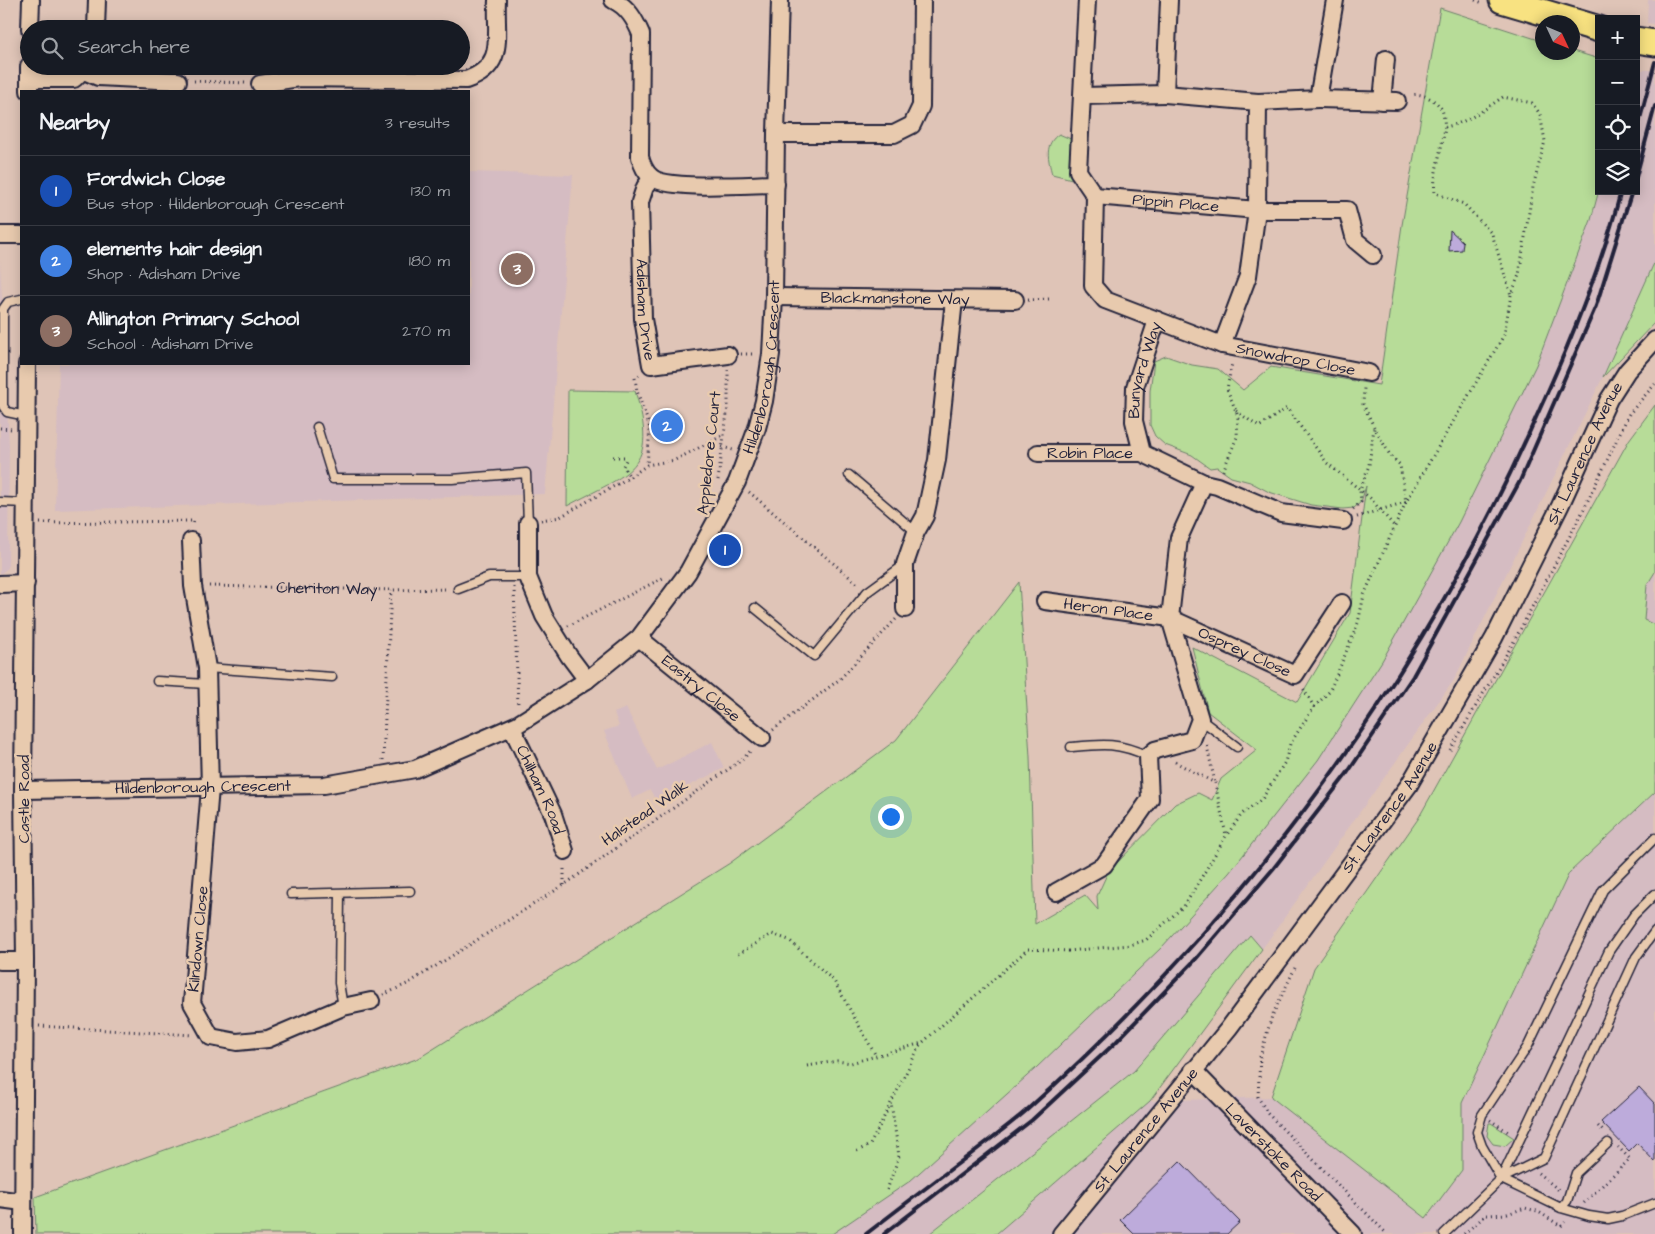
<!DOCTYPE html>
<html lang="en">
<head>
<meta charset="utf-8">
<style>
  body { margin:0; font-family:"Architects Daughter",sans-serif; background:#20242c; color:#f1f3f6 }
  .controls { position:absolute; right:15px; top:15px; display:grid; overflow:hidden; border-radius:0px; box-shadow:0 2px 12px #0003 }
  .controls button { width:45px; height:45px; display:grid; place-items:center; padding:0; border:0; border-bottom:1px solid #363941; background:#171b24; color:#f1f3f6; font:25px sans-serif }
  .compass { position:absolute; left:1535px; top:15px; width:45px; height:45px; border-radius:50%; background:#171b24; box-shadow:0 2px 12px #0003; rotate:134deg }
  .you { position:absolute; left:890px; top:816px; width:18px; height:18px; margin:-12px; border:4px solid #fff; border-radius:50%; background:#1a73e8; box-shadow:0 0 0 8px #1a73e833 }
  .badge { display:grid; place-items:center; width:32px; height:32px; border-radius:50%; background:#ea580c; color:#fff; font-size:16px; font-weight:700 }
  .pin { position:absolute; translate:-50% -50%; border:2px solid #fff; box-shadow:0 1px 5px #0006 }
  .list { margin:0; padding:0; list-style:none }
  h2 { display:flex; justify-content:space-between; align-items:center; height:65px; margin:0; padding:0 20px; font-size:21px }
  h2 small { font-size:16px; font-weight:400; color:#9ea1a6 }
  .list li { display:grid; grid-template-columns:32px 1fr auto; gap:15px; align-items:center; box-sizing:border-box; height:70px; padding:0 20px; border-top:1px solid #363941 }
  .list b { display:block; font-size:19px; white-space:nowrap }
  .list p { margin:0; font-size:16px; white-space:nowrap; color:#9ea1a6 }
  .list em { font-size:16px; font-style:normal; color:#9ea1a6 }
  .icon { flex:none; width:28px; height:28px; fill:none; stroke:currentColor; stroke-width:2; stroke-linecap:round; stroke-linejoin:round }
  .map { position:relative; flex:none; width:1655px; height:1234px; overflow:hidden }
  .search { position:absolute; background:#171b24; box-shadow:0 2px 12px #0003; left:20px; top:20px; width:450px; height:55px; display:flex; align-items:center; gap:12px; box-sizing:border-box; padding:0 18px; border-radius:28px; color:#9ea1a6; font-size:19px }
  .panel { position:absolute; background:#171b24; box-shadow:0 2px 12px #0003; left:20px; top:90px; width:450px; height:275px; border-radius:0px }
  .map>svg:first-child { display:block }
  .built { fill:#d5bcc2 }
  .green { fill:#b7dc98; stroke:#6c7f6a }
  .building { fill:#bdabdb; stroke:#22223b }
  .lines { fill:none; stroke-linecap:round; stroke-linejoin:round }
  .service-casing { stroke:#22223b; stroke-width:11 }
  .minor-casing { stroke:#22223b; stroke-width:20 }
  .primary-casing { stroke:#22223b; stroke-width:29 }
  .path { stroke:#22223b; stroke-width:3; stroke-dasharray:1 4; stroke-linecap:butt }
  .service { stroke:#e8caae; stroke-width:8 }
  .minor { stroke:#e8caae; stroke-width:16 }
  .primary { stroke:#f8e281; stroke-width:25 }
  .rail { stroke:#22223b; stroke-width:4 }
  .labels { text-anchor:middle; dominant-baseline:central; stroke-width:5; stroke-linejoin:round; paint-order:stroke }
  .street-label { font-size:16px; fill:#22223b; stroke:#e8caae }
</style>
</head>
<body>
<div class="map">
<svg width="1655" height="1234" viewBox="0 0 1655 1234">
  <rect width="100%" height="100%" fill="#dfc4b7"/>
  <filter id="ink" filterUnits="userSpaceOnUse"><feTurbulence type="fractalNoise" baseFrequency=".02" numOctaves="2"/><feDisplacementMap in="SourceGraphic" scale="10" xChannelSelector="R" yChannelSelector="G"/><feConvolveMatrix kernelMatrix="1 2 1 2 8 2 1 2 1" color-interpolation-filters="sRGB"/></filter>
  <g filter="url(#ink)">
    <path class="built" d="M 1648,0 L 1655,0 L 1655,24 L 1647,23 Z
      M 1636,70 L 1655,70 L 1655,261 L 1603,377 L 1454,680 L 1262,949 L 1250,935 L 1134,1071 L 929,1234 L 831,1234 L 1092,1012 L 1162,947 L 1229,873 L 1536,365 L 1591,220 L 1599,190 L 1636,191 Z
      M 469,172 L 573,175 L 545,494 L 55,510 L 59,364 L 469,364 Z
      M 0,261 L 9,446 L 8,568 L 0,574 Z
      M 1655,572 L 1655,1234 L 996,1234 L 1150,1101 L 1271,1097 Z
      M 626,708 L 657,770 L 712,742 L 724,768 L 657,802 L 650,790 L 632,799 L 604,731 L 619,726 L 614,713 Z"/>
    <path class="green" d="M 1440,8 L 1542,41 L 1542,52 L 1573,51 L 1599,59 L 1599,190 L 1591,220 L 1536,365 L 1459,522 L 1382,661 L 1318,760 L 1229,873 L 1162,947 L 1036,1068 L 910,1181 L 832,1234 L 36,1234 L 35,1197 L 419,1058 L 730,863 L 896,740 L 1019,582 L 1030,757 L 1035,924 L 1085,895 L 1098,910 L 1097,896 L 1108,872 L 1175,804 L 1198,793 L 1212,800 L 1221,779 L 1257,750 L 1208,712 L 1192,647 L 1297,702 L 1350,613 L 1366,486 L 1361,502 L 1354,508 L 1343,509 L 1311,505 L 1269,492 L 1250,482 L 1231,477 L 1217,467 L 1210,468 L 1192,455 L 1165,445 L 1155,436 L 1150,425 L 1150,391 L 1154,361 L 1166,356 L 1192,365 L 1218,369 L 1243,390 L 1271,367 L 1379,385 L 1402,225 Z
      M 1059,134 L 1073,140 L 1076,176 L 1072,179 L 1052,174 C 1048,159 1044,144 1059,134 Z
      M 1655,261 L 1655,322 L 1603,377 Z
      M 568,390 L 635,391 C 660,470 630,472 567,506 Z
      M 1655,405 L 1655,572 L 1647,585 L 1644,620 L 1655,625 L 1655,792 L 1569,873 L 1462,1103 L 1462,1170 L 1426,1218 L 1271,1097 L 1314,968 L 1418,819 L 1629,440 Z
      M 1250,935 L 1262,949 L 1150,1101 L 996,1234 L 929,1234 L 1134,1071 Z
      M 1489,1123 L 1491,1123 L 1514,1138 L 1505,1146 L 1493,1144 L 1487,1136 Z"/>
    <path class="building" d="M 1450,230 L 1463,242 L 1462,250 L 1449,251 Z
      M 1639,1087 L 1655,1104 L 1655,1162 L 1637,1143 L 1629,1151 L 1601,1122 Z
      M 1180,1161 L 1240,1222 L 1227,1234 L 1134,1234 L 1120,1220 Z"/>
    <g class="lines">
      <g class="service-casing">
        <path id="service" d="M 21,299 L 8,302 L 3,309 L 3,406 L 7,412 L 26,416
          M 317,427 L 333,479 L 452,479 L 526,473 L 528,523
          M 849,475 L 916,532
          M 0,502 L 26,503
          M 458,589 L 489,577 L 528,577
          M 755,608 L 814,656 L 867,592 L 904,565
          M 207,668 L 332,677
          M 157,681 L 206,684
          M 1200,719 L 1237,747
          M 1071,747 C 1103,744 1117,742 1148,756
          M 1655,838 L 1603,890 L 1528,1046 L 1482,1115 L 1477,1132 L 1482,1146 L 1501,1179 L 1561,1208 L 1589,1216 L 1608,1219 L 1622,1216 L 1655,1203
          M 340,893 L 339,983 L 343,1007
          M 291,894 L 410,891
          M 1655,894 L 1634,915 L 1609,951 L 1501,1179 L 1544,1158 L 1636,957 L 1655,931
          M 1561,1208 L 1567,1201 L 1576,1173 L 1608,1143
          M 1444,1234 L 1501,1179"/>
      </g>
      <g class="minor-casing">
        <g id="minor">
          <path d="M 613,0 C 628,7 635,20 641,34 L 640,157 C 642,165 645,172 651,177 C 667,191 752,184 776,184"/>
          <path d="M 1087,0 L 1078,171 L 1095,196 L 1093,286 L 1105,300 L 1157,320"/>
          <path d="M 30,29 L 31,0"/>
          <path d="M 96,29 L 97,0"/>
          <path d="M 84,71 L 98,77 L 178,81"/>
          <path d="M 29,79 L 74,79 L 87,66"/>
          <path d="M 260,84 L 299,78 L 466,80 C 507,66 495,36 497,0"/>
          <path d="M 29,91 L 29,66"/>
          <path d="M 1083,96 L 1165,94"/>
          <path d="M 1318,99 L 1397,101"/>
          <path d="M 1382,101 L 1386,59"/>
          <path d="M 1258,102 L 1318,99 L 1335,0"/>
          <path d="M 776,134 L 894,134 L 912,125 L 921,106 L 922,0"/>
          <path id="s2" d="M 652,178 L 645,187 L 640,202 L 643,319 L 651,365 L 728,355"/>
          <path id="s3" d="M 1095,196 L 1257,210 L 1347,210 L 1355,240 L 1373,255"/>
          <path d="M 0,235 L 21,235"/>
          <path id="s4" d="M 774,297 L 1015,300"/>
          <path id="s5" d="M 1222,345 L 1369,373"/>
          <path id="s6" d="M 1038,453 L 1142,453"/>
          <path d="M 1204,483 L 1217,486 L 1281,513 L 1343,521"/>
          <path d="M 528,523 L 528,577 L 544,616 L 569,656 L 587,680"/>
          <path d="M 191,541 L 193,586 L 207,668 L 210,788 L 192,1003 L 211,1037 L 237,1042 L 268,1039 L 343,1007 L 371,1001"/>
          <path d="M 0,584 L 26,583"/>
          <path id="s7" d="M 1045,601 L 1170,618 L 1295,675 L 1342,603"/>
          <path d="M 905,609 L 905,564 L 916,532 L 925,516 L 937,460 L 954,300"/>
          <path id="s8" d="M 639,638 L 762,738"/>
          <path id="s9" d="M 512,728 L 553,814 L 565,851"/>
          <path id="s10" d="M 23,790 L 324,785 L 415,769 L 518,724 L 587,680 L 639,638 L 688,572 L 737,482 L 757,428 L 764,401 L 771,354 L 774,297 L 776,134 L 780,0"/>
          <path id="s11" d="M 1056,892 L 1104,865 L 1150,799 L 1148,756 L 1155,750 L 1192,740 L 1200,719 L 1170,618 L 1179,538 L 1204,483 L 1142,453 L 1134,421 L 1135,387 L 1157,320 L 1222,345 L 1248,276 L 1257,210 L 1258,102 L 1165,94 L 1169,0"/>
          <path d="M 0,961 L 25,961"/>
          <path id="s12" d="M 1193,1070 L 1353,1234"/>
          <path d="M 0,1199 L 23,1202"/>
          <path d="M 23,1234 L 25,961 L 23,790 L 27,364"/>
          <path id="s13" d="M 1061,1234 L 1229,1028 L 1409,785 L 1494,638 L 1560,506 L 1609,399 L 1627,371 L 1655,340"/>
        </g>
      </g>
      <g class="primary-casing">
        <path id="primary" d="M 1502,0 L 1599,29
          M 1636,40 L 1655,43"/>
      </g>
      <g class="path">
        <path d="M 1475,0 L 1483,3"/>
        <path d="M 194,81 L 245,83"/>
        <path d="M 1445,127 C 1443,145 1432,177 1435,193 L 1464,204 L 1492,234 L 1511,295"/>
        <path d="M 1028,300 L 1050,299"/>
        <path d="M 741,354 L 755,354"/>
        <path d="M 639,375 L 635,378 L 637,391 L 650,428 L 647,465"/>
        <path d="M 1236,411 L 1259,427 L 1287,408 L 1327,463 L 1370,498 L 1394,526"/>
        <path d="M 0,428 L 12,429"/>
        <path d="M 722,447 L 733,450"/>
        <path d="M 613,457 L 624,457 L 626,460 L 623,466 L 630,477"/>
        <path d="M 1223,471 L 1237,437 L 1238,416 L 1227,389 L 1232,363"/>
        <path d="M 718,480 L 728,406 L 728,370"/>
        <path d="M 749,492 L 859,585"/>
        <path d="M 1353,509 L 1361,502 L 1360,491 L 1369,465 L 1374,428"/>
        <path d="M 1357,517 L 1406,502 L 1400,465 L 1390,455 L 1374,427 L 1363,404 L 1364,388"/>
        <path d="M 541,520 L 560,517 L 630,477 L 647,465 L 675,460 L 724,435"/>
        <path d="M 40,523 L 194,521 L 193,526"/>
        <path id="s1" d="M 209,586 L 391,590 L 448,589"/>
        <path d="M 514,587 L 518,706"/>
        <path d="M 568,626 L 663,578"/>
        <path d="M 1314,707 L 1329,692 L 1338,672 L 1358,623 L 1364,595 L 1406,502 L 1504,335 L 1511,295 L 1519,275 L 1533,187 L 1545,141 L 1540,114 L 1532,103 L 1503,97 C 1485,109 1467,123 1445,127 C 1444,121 1444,115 1442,110 C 1438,101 1422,92 1412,95"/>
        <path d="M 773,730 L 840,679 L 896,619"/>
        <path d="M 1207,746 L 1215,783"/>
        <path d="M 1450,750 L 1513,643 L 1582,513 L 1629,414 L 1655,384"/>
        <path d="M 383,760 L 391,590"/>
        <path d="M 1175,762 L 1215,783 L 1226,835"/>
        <path d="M 564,885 L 564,865"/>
        <path d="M 738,954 L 772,934 L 789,940 L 834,981 L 876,1056"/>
        <path d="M 1295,968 L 1272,1016 L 1260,1057 L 1258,1097 L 1268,1114 L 1387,1234"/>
        <path d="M 383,995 L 409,983 L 564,885 L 743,759 L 752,749"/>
        <path d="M 39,1026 L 193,1035"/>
        <path d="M 807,1066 L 837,1061 L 851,1063 L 922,1043 L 1028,949 L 1068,951 L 1130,945 L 1146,940 L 1185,905 L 1226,836 L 1242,814 L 1262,799 L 1285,762 L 1290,744 L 1314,707 L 1303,688"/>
        <path d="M 1490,1120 L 1510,1133"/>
        <path d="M 1598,1126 L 1605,1133"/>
        <path d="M 857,1151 L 870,1145 L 921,1043"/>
        <path d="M 1538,1173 L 1560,1191"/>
        <path d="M 887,1190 L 899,1156 L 891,1103"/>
        <path d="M 1584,1203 L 1630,1159 L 1618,1147"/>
        <path d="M 1464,1234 L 1486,1215 L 1507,1214 L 1525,1208 L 1537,1211 L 1561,1226 L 1565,1222"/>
      </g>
      <use href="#service" class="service"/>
      <use href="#minor" class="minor"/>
      <use href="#primary" class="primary"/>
      <path class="rail" d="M 1636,134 L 1655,62
        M 1636,177 L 1655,106
        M 866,1234 C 901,1207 936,1180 971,1154 C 990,1139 1010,1125 1028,1109 C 1247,913 1419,682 1538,413 C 1571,341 1601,268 1621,191
        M 884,1234 L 1032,1120 L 1115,1043 L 1195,960 L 1273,869 L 1346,775 L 1413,676 L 1520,481 L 1596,306 L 1632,191"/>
    </g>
  </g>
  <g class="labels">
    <g class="street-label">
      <text stroke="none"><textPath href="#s3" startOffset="81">Pippin Place</textPath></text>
      <text stroke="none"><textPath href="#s4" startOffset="121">Blackmanstone Way</textPath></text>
      <text stroke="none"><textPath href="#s2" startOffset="135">Adisham Drive</textPath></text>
      <text stroke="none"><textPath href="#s5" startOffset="75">Snowdrop Close</textPath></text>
      <text stroke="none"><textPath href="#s10" startOffset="958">Hildenborough Crescent</textPath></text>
      <text stroke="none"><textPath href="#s11" startOffset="649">Bunyard Way</textPath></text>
      <text transform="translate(709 453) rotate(-84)">Appledore Court</text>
      <text stroke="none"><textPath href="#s6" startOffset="52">Robin Place</textPath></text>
      <text stroke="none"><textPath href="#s13" startOffset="944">St. Laurence Avenue</textPath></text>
      <text stroke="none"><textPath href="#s1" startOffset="118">Cheriton Way</textPath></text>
      <text stroke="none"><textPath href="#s7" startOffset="64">Heron Place</textPath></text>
      <text stroke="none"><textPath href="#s7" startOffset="208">Osprey Close</textPath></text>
      <text stroke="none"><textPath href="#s8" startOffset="80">Eastry Close</textPath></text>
      <text stroke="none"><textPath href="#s10" startOffset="180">Hildenborough Crescent</textPath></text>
      <text stroke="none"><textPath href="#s9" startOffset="68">Chilham Road</textPath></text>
      <text transform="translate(24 799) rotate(-90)">Castle Road</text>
      <text stroke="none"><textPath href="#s13" startOffset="539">St. Laurence Avenue</textPath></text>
      <text transform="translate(645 813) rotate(-35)">Halstead Walk</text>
      <text transform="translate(198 939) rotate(-85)">Kilndown Close</text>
      <text stroke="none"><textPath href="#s13" startOffset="134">St. Laurence Avenue</textPath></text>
      <text stroke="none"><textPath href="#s12" startOffset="115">Laverstoke Road</textPath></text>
    </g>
  </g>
</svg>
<div class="controls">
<button>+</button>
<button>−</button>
<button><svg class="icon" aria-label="locate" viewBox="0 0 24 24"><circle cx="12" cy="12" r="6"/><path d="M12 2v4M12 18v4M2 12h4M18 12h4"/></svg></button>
<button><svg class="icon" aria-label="layers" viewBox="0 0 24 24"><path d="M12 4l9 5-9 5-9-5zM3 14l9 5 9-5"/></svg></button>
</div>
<svg class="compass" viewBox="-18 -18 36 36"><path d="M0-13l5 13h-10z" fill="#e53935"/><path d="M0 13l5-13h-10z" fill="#9ea1a6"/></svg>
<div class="you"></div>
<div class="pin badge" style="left:725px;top:550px;background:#1a4fb4">1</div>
<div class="pin badge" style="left:667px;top:426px;background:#3f7fe0">2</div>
<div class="pin badge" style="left:517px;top:269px;background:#8d6e63">3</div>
<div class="search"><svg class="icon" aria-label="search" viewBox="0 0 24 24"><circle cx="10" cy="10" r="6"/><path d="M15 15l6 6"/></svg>Search here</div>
<section class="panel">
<h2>Nearby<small>3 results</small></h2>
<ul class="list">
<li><span class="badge" style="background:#1a4fb4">1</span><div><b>Fordwich Close</b><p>Bus stop · Hildenborough Crescent</p></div><em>130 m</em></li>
<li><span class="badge" style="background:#3f7fe0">2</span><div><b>elements hair design</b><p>Shop · Adisham Drive</p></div><em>180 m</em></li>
<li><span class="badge" style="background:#8d6e63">3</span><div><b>Allington Primary School</b><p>School · Adisham Drive</p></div><em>270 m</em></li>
</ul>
</section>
</div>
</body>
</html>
